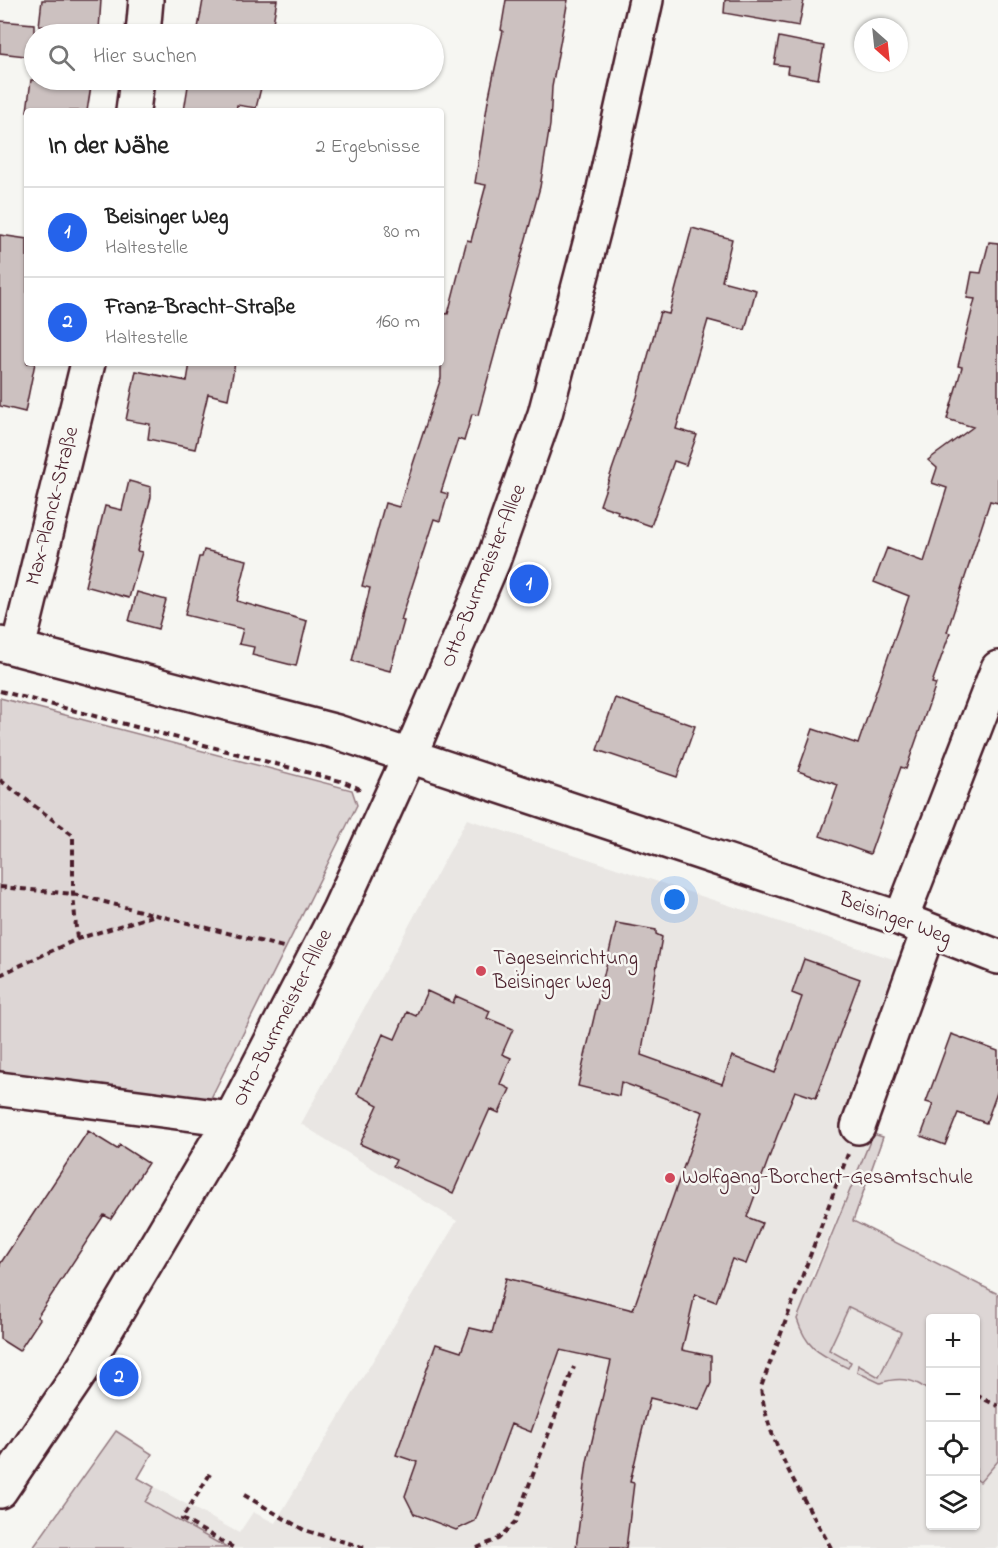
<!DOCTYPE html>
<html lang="de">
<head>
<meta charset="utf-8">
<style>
  body { margin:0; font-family:"Indie Flower",sans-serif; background:#f2f2f2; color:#222 }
  .controls { position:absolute; right:18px; bottom:18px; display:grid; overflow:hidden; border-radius:6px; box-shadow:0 2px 4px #0004 }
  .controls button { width:54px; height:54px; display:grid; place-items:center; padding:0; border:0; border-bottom:2px solid #e0e0e0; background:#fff; color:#222; font:30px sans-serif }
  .compass { position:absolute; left:854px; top:18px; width:54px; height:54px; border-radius:50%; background:#fff; box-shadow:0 2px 4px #0004; rotate:153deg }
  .you { position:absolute; left:675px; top:900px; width:21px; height:21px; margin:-15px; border:4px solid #fff; border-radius:50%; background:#1a73e8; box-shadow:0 0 0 9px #1a73e833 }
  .badge { display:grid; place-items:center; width:39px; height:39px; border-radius:50%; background:#2563eb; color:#fff; font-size:20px; font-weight:700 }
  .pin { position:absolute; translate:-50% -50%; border:3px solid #fff; box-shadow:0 2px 6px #0006 }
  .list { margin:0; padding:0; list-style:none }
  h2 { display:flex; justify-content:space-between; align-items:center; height:78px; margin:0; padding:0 24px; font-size:26px }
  h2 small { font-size:20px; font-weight:400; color:#767676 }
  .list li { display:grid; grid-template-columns:39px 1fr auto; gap:18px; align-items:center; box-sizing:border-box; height:90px; padding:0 24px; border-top:2px solid #e0e0e0 }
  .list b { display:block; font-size:22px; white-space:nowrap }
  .list p { margin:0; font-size:20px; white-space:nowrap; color:#767676 }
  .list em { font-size:20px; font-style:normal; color:#767676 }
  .icon { flex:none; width:33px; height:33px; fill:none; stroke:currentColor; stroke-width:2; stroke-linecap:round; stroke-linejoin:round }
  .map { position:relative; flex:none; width:998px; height:1548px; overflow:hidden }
  .search { position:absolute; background:#fff; box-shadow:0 2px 4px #0004; left:24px; top:24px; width:420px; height:66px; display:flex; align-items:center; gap:15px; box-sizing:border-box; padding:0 21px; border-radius:33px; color:#767676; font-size:22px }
  .panel { position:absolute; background:#fff; box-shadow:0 2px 4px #0004; left:24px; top:108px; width:420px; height:258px; border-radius:6px }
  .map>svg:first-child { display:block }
  .built { fill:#e9e6e3 }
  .green { fill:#ddd6d5; stroke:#947a80; stroke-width:1.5 }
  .building { fill:#ccc1c0; stroke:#4a1f2b; stroke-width:1.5 }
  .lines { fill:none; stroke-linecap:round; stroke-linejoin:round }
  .minor-casing { stroke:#4a1f2b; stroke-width:38 }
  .path { stroke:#4a1f2b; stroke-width:4; stroke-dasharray:6 4.5; stroke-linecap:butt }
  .minor { stroke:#f6f6f2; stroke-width:33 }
  .poi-dot { fill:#d1495b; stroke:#f6f6f2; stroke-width:2 }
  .labels { text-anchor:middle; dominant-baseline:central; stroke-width:5; stroke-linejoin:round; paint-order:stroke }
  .street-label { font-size:21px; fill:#4a1f2b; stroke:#f6f6f2 }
  .poi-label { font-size:21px; fill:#4a1f2b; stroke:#f6f6f2; text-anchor:start }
</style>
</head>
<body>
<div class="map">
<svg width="998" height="1548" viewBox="0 0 998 1548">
  <rect width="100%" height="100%" fill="#f6f6f2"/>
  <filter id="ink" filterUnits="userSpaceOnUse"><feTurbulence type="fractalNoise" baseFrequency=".0167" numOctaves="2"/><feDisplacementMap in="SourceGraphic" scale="12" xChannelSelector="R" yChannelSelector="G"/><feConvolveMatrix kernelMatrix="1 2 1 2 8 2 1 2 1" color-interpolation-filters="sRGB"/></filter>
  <g filter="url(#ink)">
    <path class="built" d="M 467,819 L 896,960 L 843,1120 L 873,1134 L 811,1278 L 930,1330 L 930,1526 L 976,1526 L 976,1349 L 998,1359 L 998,1548 L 59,1548 L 109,1462 L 239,1533 L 253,1512 L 275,1523 L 457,1221 L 301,1124 Z"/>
    <path class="green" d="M 0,698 L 352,790 L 357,805 L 208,1104 L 0,1079 Z
      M 873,1134 L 883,1137 L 853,1221 L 998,1294 L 998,1461 L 980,1482 L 976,1479 L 976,1318 L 930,1318 L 930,1393 C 916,1378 898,1377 880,1383 L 857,1372 L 858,1365 L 879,1377 L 901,1332 L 849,1307 L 829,1350 L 851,1362 L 848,1368 C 820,1354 807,1350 797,1319 Z
      M 116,1431 L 152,1454 L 138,1478 L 154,1487 L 145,1502 L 227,1548 L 33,1548 Z"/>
    <path class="building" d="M 42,0 L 101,0 L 99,30 L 39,26 Z
      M 203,0 L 277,0 L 271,34 L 197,34 Z
      M 506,0 L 568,0 L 552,87 L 550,125 L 540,187 L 478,415 L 472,414 L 464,441 L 458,439 L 441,492 L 448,494 L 440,521 L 434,519 L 401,620 L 404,621 L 390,671 L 352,661 L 370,588 L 362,586 L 385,503 L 399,507 L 441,378 L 441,313 L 448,314 L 467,240 L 471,241 L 486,185 L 475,183 L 488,101 L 503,31 L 501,30 Z
      M 725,0 L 804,0 L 799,26 L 724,13 Z
      M 0,21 L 34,24 L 34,57 L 0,53 Z
      M 779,37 L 824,46 L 818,79 L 787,73 L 788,66 L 774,64 Z
      M 31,80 L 92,80 L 87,111 L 27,111 Z
      M 189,80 L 263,80 L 256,108 L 237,105 L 236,111 L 184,111 Z
      M 692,228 L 732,239 L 722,281 L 756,290 L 745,330 L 708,320 L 676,429 L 697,435 L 686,465 L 674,461 L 651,526 L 617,514 L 618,511 L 600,505 L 637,397 L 660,312 L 669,314 Z
      M 0,235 L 27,239 L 27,363 L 35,363 L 25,412 L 0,406 Z
      M 989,242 L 998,243 L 998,503 L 990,501 L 947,632 L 950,633 L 932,683 L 936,684 L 906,769 L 901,767 L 870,854 L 820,836 L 838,785 L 798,771 L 813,729 L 858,744 L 909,596 L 874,582 L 887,548 L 924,562 L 947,488 L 932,483 L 937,468 L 928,460 L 973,427 L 947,419 L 962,367 L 958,366 L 975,299 L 967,298 L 972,272 L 981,273 Z
      M 190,363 L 235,363 L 228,399 L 208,394 L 195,449 L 148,439 L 150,424 L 126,420 L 136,371 L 187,381 Z
      M 129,481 L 151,487 L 151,497 L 137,551 L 142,552 L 129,598 L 85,586 L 105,506 L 122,510 Z
      M 204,550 L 247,560 L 237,601 L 307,621 L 296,666 L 252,655 L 254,647 L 239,644 L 243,629 L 185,615 L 199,557 L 202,557 Z
      M 137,592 L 166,600 L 158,629 L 129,621 Z
      M 615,698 L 695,726 L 677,777 L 597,750 Z
      M 616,923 L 656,930 L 656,934 L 662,937 L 641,1055 L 722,1084 L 732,1056 L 775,1073 L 802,997 L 792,993 L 804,959 L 860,979 L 816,1098 L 795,1091 L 777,1136 L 747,1217 L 762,1223 L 746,1264 L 732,1259 L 716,1302 L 695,1294 L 682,1350 L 711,1356 L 711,1383 L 699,1410 L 650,1398 L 630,1482 L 634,1483 L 626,1548 L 576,1548 L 587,1462 L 611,1361 L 560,1350 L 531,1432 L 511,1424 L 475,1521 L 456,1530 L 414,1514 L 405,1496 L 417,1462 L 396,1455 L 436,1344 L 461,1352 L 470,1328 L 492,1333 L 506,1278 L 633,1310 L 703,1112 L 621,1082 L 619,1096 L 578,1086 Z
      M 427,991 L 453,1003 L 456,996 L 490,1011 L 487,1018 L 513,1029 L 502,1054 L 511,1058 L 500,1084 L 510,1089 L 499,1113 L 490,1109 L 453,1193 L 393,1166 L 396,1160 L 360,1144 L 378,1105 L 357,1094 L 383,1034 L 395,1039 L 407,1012 L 416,1016 Z
      M 951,1034 L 998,1051 L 998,1090 L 986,1123 L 958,1113 L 945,1145 L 921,1136 L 933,1104 L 926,1102 Z
      M 88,1131 L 117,1149 L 120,1145 L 148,1163 L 111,1219 L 104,1215 L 37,1317 L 40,1319 L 19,1351 L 0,1339 L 0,1264 Z"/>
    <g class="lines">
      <g class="minor-casing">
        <path id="minor" d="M 143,34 L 146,0
          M 133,111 L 137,80
          M 0,644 L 337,732 L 901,919 L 998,957
          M 18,648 L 88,363
          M 901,919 L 998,668
          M 0,1089 L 231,1119
          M 858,1127 L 928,931
          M 0,1491 L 84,1367 L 231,1119 L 339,910 L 410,755 L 493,561 L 545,414 L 601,202 L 646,0"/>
      </g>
      <path class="path" d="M 0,691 L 344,782 L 358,788 L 359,792
        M 0,780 L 73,835 L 73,894 L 77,939
        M 0,887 L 73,894 L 283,947
        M 0,975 L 77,939 L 152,916
        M 976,1395 L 998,1406
        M 210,1474 L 182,1519 L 234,1548
        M 244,1495 L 304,1530 L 365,1548
        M 477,1548 L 498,1539 L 515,1522 L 574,1367
        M 831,1548 C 805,1499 766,1442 761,1387 L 848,1154"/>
      <use href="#minor" class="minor"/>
    </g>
  </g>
  <g class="poi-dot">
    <circle cx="481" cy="971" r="6"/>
    <circle cx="670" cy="1178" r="6"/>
  </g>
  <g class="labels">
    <g class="street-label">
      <text transform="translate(53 506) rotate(-76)">Max-Planck-Straße</text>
      <text transform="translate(484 576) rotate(-68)">Otto-Burrmeister-Allee</text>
      <text transform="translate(895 919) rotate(20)">Beisinger Weg</text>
      <text transform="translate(283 1018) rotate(-63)">Otto-Burrmeister-Allee</text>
    </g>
    <g class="poi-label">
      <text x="493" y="959">Tageseinrichtung<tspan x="493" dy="24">Beisinger Weg</tspan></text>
      <text x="682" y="1178">Wolfgang-Borchert-Gesamtschule</text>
    </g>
  </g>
</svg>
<div class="controls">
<button>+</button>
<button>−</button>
<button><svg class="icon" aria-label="locate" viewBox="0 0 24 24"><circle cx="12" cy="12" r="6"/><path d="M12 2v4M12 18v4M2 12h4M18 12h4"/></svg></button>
<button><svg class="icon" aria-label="layers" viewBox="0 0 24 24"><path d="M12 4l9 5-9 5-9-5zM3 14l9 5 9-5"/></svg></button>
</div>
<svg class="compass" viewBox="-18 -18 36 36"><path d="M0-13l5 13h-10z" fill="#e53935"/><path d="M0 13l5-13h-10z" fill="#767676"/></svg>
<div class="you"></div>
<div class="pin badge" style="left:529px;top:584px">1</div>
<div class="pin badge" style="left:119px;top:1377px">2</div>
<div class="search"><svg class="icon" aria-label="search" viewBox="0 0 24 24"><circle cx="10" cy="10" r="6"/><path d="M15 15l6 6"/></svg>Hier suchen</div>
<section class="panel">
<h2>In der Nähe<small>2 Ergebnisse</small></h2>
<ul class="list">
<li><span class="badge">1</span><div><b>Beisinger Weg</b><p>Haltestelle</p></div><em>80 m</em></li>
<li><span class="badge">2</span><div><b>Franz-Bracht-Straße</b><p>Haltestelle</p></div><em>160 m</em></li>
</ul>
</section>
</div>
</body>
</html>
